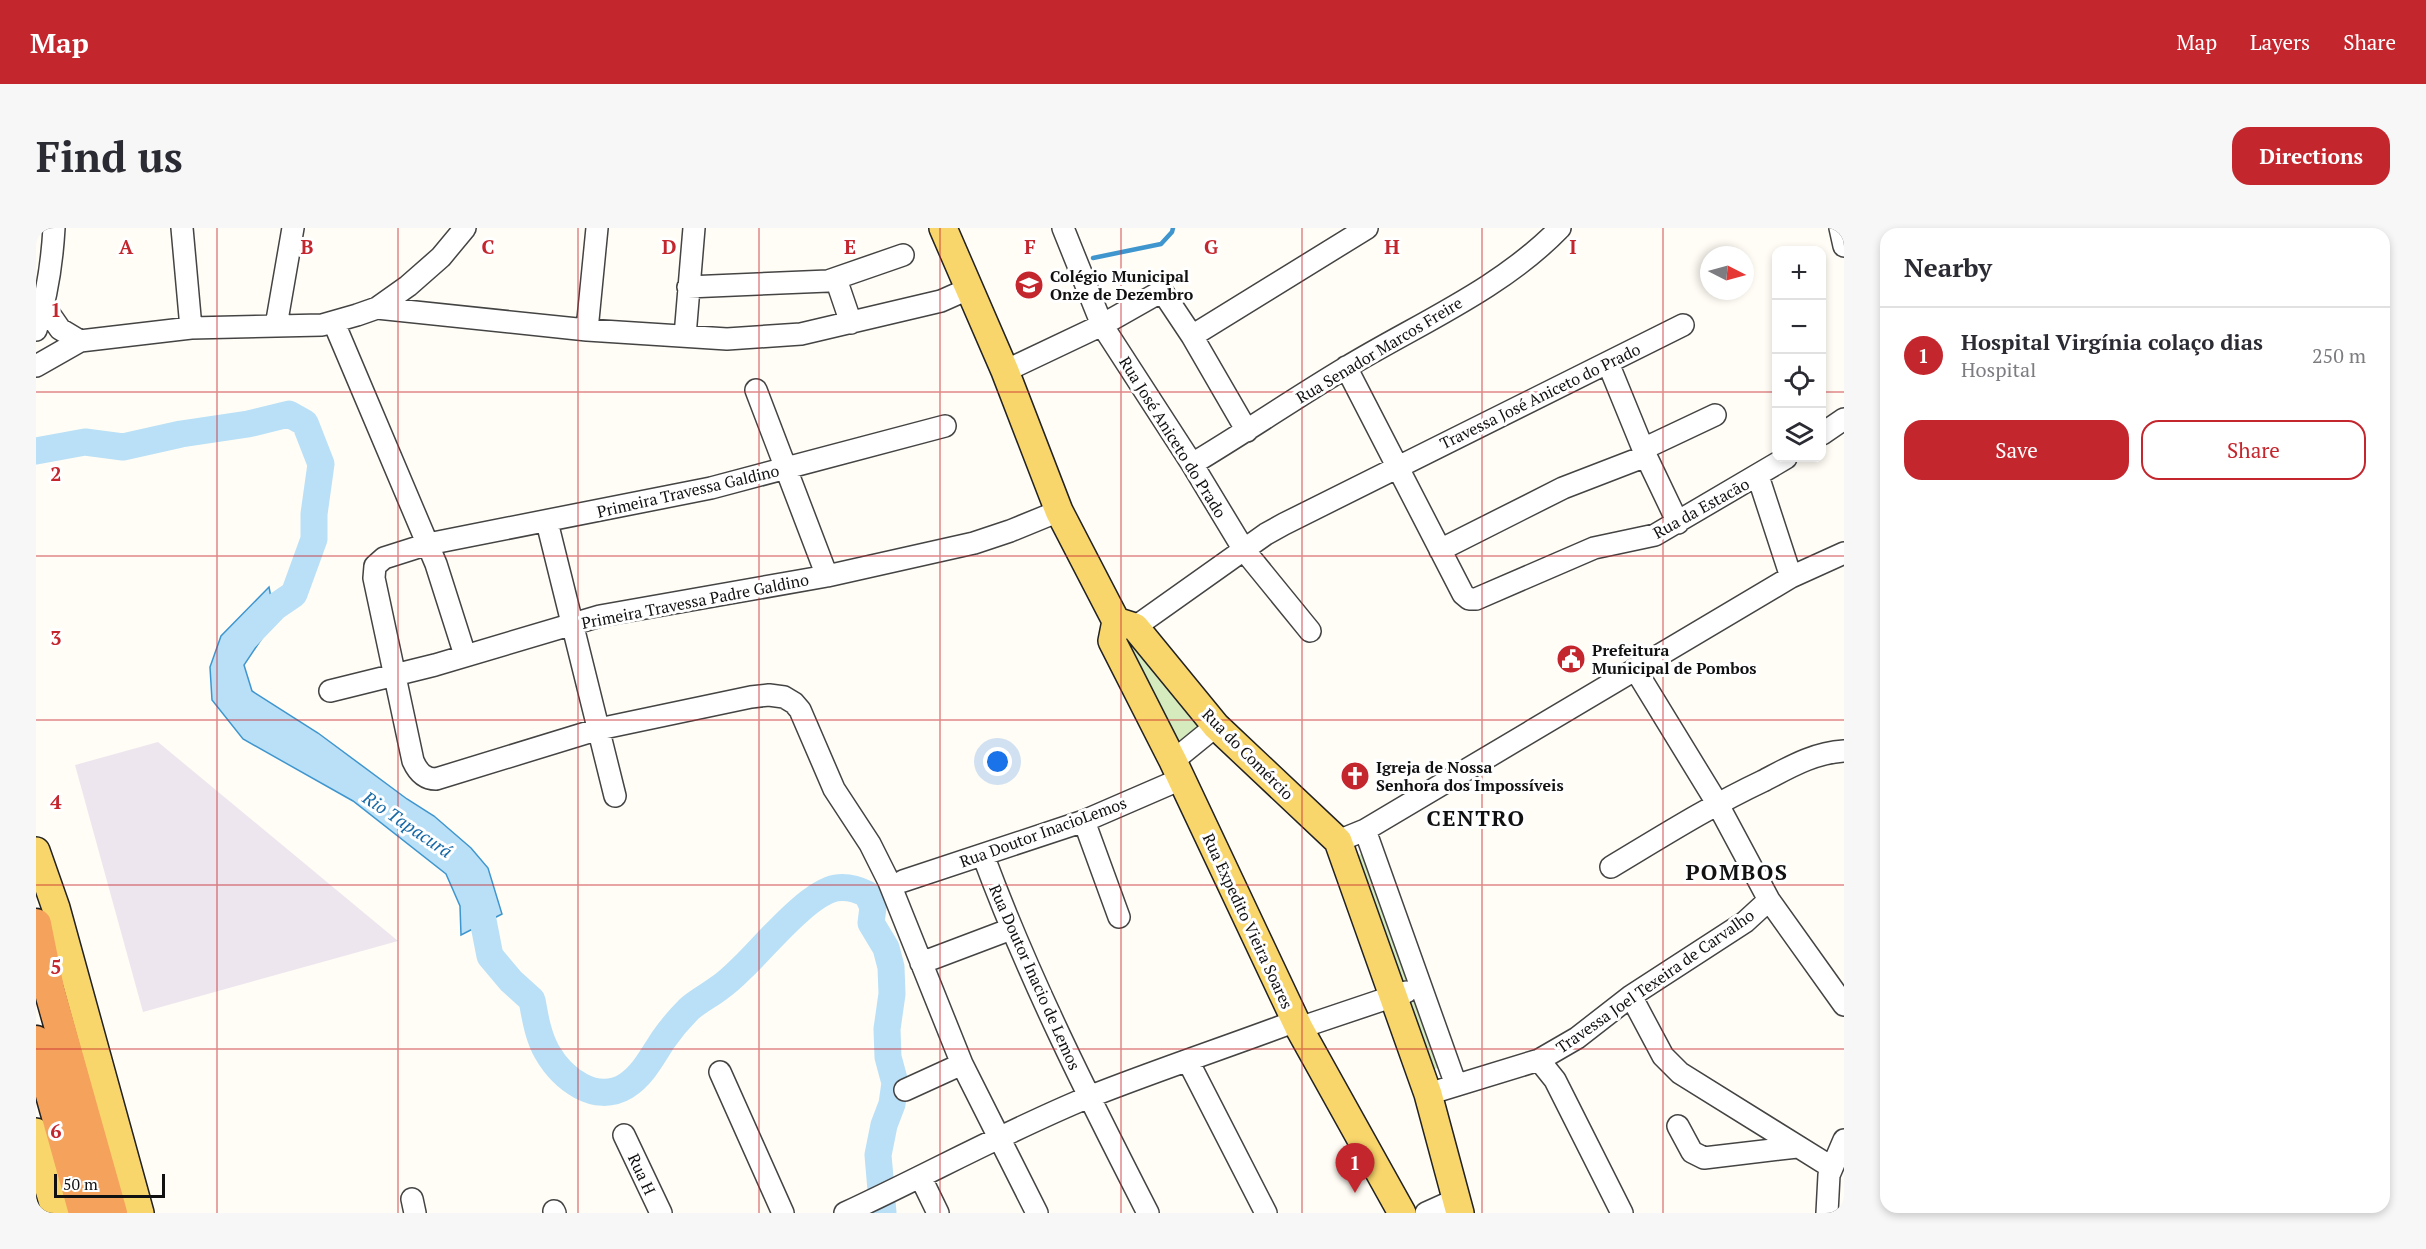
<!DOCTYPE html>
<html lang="en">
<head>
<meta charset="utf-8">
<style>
  body { margin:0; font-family:"PT Serif",serif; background:#f7f7f7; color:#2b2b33 }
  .controls { position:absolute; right:18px; top:18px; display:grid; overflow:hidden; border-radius:12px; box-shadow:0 3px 9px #0003 }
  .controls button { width:54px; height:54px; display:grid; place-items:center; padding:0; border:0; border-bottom:2px solid #e1e1e2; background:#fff; color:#2b2b33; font:30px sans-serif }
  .compass { position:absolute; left:1664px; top:18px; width:54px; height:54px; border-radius:50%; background:#fff; box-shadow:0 3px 9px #0003; rotate:96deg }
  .scale { position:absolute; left:18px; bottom:15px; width:111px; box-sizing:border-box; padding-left:6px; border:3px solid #111; border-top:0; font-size:16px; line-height:21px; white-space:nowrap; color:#111; -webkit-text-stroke:4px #fff; paint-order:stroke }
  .you { position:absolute; left:962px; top:534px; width:21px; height:21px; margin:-15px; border:4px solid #fff; border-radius:50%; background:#1a73e8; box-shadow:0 0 0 9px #1a73e833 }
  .badge { display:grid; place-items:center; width:39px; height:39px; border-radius:50%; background:#c4262e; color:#fff; font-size:20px; font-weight:700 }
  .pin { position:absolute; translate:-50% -50px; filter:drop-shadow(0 2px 3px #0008) }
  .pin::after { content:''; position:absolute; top:32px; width:21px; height:18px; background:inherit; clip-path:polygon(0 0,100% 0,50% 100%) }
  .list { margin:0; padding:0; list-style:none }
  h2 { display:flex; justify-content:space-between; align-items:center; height:78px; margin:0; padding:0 24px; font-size:26px }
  h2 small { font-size:20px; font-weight:400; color:#7c7c81 }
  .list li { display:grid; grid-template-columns:39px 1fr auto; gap:18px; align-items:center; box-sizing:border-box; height:96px; padding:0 24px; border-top:2px solid #e1e1e2 }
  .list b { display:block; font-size:22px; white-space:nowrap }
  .list p { margin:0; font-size:20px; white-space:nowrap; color:#7c7c81 }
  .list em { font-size:20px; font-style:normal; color:#7c7c81 }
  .actions { display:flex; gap:12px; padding:18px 24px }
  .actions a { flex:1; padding:14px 0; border:2px solid #c4262e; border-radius:18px; text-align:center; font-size:21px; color:#c4262e }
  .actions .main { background:#c4262e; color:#fff }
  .icon { flex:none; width:33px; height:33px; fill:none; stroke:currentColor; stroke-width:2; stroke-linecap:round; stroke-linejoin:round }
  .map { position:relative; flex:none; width:1808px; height:985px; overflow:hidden; border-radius:18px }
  header { display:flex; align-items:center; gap:36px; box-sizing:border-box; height:84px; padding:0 30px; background:#c4262e; color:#fff }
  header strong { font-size:28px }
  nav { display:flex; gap:33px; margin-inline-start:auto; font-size:21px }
  .intro { display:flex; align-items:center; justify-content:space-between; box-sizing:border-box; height:144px; padding:0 36px }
  h1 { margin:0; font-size:42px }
  .button { padding:15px 27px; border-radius:18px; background:#c4262e; color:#fff; font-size:21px; font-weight:700 }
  main { display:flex; gap:36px; padding:0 36px }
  aside { flex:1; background:#fff; border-radius:18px; box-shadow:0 3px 9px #0003 }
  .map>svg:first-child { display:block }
  .industrial { fill:#eee6ef }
  .green { fill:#d5ebbd }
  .water { fill:#b9e0f7; stroke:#3f96cf; stroke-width:1.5 }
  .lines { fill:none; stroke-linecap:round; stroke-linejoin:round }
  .stream { stroke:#3f96cf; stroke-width:4.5 }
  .river { stroke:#b9e0f7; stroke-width:27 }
  .minor-casing { stroke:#444; stroke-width:24 }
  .major-casing { stroke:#222; stroke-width:30 }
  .highway-casing { stroke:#222; stroke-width:33 }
  .minor { stroke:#fff; stroke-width:21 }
  .major { stroke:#f9d66b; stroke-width:27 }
  .highway { stroke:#f5a25d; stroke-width:30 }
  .grid { fill:none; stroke:#c4262e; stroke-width:1.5; stroke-opacity:0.55 }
  .labels { text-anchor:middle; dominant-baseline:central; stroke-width:6; stroke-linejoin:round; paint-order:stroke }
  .poi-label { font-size:16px; font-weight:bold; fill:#111; stroke:#fff; text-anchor:start }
  .street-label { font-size:16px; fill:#111; stroke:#fff }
  .water-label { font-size:18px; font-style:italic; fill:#1768a6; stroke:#fff }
  .district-label { font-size:22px; font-weight:bold; letter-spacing:1.5px; fill:#111; stroke:#fff }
  .grid-label { font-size:20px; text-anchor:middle; font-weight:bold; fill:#c4262e; stroke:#fff; stroke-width:6; stroke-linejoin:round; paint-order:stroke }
</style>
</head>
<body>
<header>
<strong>Map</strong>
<nav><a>Map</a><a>Layers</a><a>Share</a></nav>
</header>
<div class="intro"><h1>Find us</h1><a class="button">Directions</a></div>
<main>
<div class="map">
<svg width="1808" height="985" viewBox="0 0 1808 985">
  <rect width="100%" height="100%" fill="#fffdf5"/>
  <path class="industrial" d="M 122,514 L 362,713 L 107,784 L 39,537 Z"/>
  <path class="green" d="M 1096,412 L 1164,498 L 1140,518 L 1090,413 Z
    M 1331,624 L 1376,754 L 1360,760 L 1314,630 Z
    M 1380,765 L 1407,838 L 1390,844 L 1363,771 Z"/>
  <path class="water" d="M 233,359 L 239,391 L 208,437 L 216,463 L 282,505 L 371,571 L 398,588 L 435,620 L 452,640 L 466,686 L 425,707 L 424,678 L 410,646 L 317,573 L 207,511 L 176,472 L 174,439 L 185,408 Z"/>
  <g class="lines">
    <path class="stream" d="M 1057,30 L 1125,16 L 1136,4 L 1137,0"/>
    <path class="river" d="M 0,223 L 49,214 L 87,219 L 145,206 L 212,196 L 253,186 L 269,195 L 285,236 L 278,286 L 278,311 L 258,366 L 239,379 L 211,408
      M 438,660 L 444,677 L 454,728 L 475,753 L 496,772 C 499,789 502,808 511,824 C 526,850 559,877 590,858 C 607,847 616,829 627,812 C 634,802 644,790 653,781 C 662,773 674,767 683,760 C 692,754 700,746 707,739 C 728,719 772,665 800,660 C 812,658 821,661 831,666 L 837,679 L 835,695 L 850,720 L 855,739 L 856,766 L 851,801 L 852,829 L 859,855 L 856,876 L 848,897 L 842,927 L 847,985"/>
    <g class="minor-casing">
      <path id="minor" d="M 146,0 L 155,100
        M 1027,0 L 1066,97 L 1156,236 L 1208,322 L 1274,403
        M 1804,0 L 1808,18
        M 800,51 L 815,95
        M 652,59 L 792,53 L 867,27
        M 8,78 L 24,101 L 44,113
        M 341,80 L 551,102 L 691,111 L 765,106 L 905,73 L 932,61
        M 298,95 L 400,336 L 429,427
        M 240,98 L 257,0
        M 0,102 C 11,69 16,35 18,0
        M 551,102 L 561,0
        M 649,108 L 658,0
        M 1156,108 L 1331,0
        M 1572,135 L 1610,228 L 1642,295
        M 0,138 L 44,113 L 155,100 L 286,97 L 321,87 L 341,80 L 372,58 L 405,29 L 429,0
        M 1310,139 L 1427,366 L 1433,371 L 1440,371 L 1558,320 L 1619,307 L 1750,230
        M 969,143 L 1066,97 L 1126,63 L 1156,108 L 1211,203
        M 720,162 L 791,348
        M 909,198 L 675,260 L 392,316 L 348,330 L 339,338 L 338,350 L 377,533 C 382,544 388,551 400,551 L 563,501 L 715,469 L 733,467 L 748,469 L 758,475 L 764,482 L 798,561 L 834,616 L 853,654 L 926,836 L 1001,985
        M 1786,206 L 1808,191
        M 1607,221 L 1679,187
        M 1156,236 C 1208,205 1259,170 1311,139 C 1382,96 1465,61 1524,0
        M 1722,248 L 1755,349
        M 511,294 L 579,568
        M 1404,322 L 1527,260 L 1610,228
        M 1099,399 L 1230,306 L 1248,296 L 1647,97
        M 1599,441 L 1681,575 L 1733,672 L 1808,777
        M 294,463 L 399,437 L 564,388 L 791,348 L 938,315 L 974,303 L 1023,283
        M 1137,533 L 1180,498
        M 1048,593 L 1083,689
        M 1329,602 L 1420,857
        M 1302,613 L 1329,602 L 1755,349 L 1808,325
        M 947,627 C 993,751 1052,868 1112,985
        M 1575,639 C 1625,609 1674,578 1727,553 C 1754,539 1777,525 1808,523
        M 867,653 L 1048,593 L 1145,551
        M 885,735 L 975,701
        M 1595,768 L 1627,828 L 1644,845 L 1795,939
        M 1263,800 L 1370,764
        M 1503,832 L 1519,852 L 1586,985
        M 1152,833 L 1230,985
        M 684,844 L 747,985
        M 869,862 L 926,836
        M 1392,866 L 1503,832 L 1541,810 L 1595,768 L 1709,694 L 1733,672
        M 1642,898 L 1656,924 L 1668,930 L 1761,919
        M 588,907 L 625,985
        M 885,950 L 902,985
        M 376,971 L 379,985
        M 518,983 L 519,985
        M 809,985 C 891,947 970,903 1053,869 C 1121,842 1191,819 1260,793
        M 1390,985 L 1419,972
        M 1791,985 L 1793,947 L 1808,912"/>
    </g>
    <g class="major-casing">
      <path id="major" d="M 907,0 L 969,143 L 1023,283 L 1080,393 L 1099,399 L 1180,498 L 1302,613 L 1392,866 L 1424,985
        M 1080,393 L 1076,413 L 1137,533 L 1263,800 L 1366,985
        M 0,623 L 20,680 L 104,985
        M 0,904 L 4,931 L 20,985"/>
    </g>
    <g class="highway-casing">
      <path id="highway" d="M 0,696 L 13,761 L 76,985
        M 0,813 L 48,985"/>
    </g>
    <use href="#minor" class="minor"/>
    <use href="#major" class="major"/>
    <use href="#highway" class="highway"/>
  </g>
  <path class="grid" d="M 181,0 L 181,985M 362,0 L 362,985M 542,0 L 542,985M 723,0 L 723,985M 904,0 L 904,985M 1085,0 L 1085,985M 1266,0 L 1266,985M 1446,0 L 1446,985M 1627,0 L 1627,985M 0,164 L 1740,164M 1786,164 L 1808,164M 0,328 L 1808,328M 0,492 L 1808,492M 0,657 L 1808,657M 0,821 L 1808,821"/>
  <defs>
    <g id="school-disc" transform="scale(1.5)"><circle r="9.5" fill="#c4262e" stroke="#fff"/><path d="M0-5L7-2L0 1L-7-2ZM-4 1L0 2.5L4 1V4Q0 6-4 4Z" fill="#fff"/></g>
    <g id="civic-disc" transform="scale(1.5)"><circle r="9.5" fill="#c4262e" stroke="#fff"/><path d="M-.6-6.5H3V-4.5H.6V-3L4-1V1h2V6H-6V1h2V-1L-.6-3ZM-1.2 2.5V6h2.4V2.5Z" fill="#fff"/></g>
    <g id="church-disc" transform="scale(1.5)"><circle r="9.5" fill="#c4262e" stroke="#fff"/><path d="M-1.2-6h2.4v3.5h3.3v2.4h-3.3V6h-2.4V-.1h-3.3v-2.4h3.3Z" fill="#fff"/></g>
  </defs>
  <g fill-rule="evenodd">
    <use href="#school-disc" x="993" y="57"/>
    <use href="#civic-disc" x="1535" y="431"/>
    <use href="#church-disc" x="1319" y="548"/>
  </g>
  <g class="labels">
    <g class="poi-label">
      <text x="1014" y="48">Colégio Municipal<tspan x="1014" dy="18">Onze de Dezembro</tspan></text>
      <text x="1556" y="422">Prefeitura<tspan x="1556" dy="18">Municipal de Pombos</tspan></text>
      <text x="1340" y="539">Igreja de Nossa<tspan x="1340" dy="18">Senhora dos Impossíveis</tspan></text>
    </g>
    <g class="street-label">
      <text transform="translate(1343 122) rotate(-31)">Rua Senador Marcos Freire</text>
      <text transform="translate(1504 168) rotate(-26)">Travessa José Aniceto do Prado</text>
      <text transform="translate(1137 209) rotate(58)">Rua José Aniceto do Prado</text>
      <text transform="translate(652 263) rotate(-13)">Primeira Travessa Galdino</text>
      <text transform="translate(1665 280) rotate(-29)">Rua da Estacão</text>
      <text transform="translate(659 373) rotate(-11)">Primeira Travessa Padre Galdino</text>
      <text transform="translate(1212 526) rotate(45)">Rua do Comércio</text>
      <text transform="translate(1007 604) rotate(-20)">Rua Doutor InacioLemos</text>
      <text transform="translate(1212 693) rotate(65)">Rua Expedito Vieira Soares</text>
      <text transform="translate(999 749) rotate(66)">Rua Doutor Inacio de Lemos</text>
      <text transform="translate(1619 753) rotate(-35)">Travessa Joel Texeira de Carvalho</text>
      <text transform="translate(606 946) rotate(65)">Rua H</text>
    </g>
    <g class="water-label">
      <text transform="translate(372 596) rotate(34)">Rio Tapacurá</text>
    </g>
    <g class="district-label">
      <text x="1440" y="589">CENTRO</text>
      <text x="1701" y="643">POMBOS</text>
    </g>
  </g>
  <g class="grid-label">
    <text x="90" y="26">A</text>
    <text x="271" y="26">B</text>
    <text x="452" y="26">C</text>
    <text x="633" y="26">D</text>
    <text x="814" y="26">E</text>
    <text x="994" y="26">F</text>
    <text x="1175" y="26">G</text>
    <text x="1356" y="26">H</text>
    <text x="1537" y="26">I</text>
    <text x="20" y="89">1</text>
    <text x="20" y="253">2</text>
    <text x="20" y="417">3</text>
    <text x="20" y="581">4</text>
    <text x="20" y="746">5</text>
    <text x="20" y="910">6</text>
  </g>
</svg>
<div class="controls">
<button>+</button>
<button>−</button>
<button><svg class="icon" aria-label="locate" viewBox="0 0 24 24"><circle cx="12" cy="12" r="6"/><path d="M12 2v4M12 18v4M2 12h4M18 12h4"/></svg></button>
<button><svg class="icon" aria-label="layers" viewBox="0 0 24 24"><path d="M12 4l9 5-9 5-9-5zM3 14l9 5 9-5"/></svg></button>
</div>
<svg class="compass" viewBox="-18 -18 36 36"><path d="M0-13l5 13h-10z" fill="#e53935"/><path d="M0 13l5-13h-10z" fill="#7c7c81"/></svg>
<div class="scale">50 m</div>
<div class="you"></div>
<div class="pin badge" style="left:1319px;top:965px">1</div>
</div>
<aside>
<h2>Nearby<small></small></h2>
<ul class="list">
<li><span class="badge">1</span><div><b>Hospital Virgínia colaço dias</b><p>Hospital</p></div><em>250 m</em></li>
</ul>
<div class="actions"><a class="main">Save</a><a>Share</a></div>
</aside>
</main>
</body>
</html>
